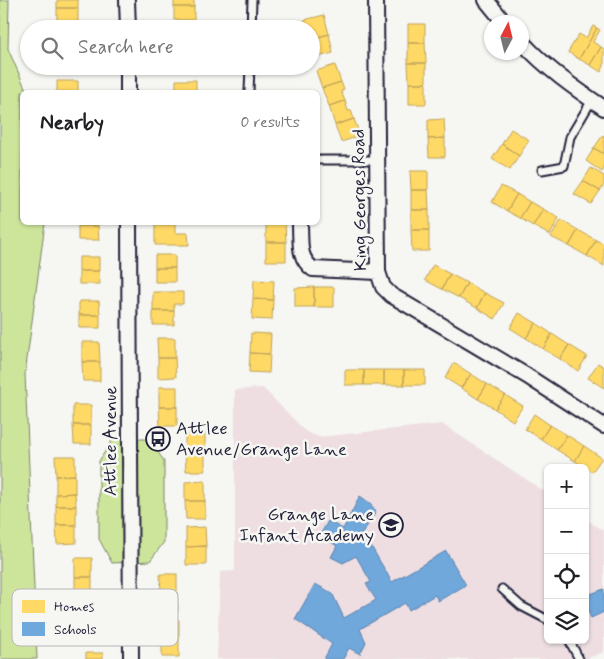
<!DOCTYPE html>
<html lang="en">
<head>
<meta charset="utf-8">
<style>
  body { margin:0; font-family:Mynerve,sans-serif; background:#f6f6f6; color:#202124 }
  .controls { position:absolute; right:15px; bottom:15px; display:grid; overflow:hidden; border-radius:8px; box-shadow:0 1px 4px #0004 }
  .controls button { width:45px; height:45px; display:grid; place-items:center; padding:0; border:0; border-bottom:1px solid #e0e0e0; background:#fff; color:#202124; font:25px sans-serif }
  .compass { position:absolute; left:484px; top:15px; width:45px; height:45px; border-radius:50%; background:#fff; box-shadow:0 1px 4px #0004; rotate:7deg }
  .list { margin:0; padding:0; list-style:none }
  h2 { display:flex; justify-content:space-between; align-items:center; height:65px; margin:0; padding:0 20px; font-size:21px }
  h2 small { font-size:16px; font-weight:400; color:#757577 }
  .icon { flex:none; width:28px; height:28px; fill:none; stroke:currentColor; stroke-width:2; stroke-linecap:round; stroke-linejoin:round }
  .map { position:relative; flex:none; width:604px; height:659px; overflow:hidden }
  .search { position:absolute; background:#fff; box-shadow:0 1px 4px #0004; left:20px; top:20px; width:300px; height:55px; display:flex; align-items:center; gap:12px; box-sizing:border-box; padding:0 18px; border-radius:28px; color:#757577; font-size:19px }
  .panel { position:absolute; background:#fff; box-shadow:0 1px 4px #0004; left:20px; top:90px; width:300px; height:135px; border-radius:8px }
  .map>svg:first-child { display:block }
  .built { fill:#eedee2 }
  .green { fill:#cde59b; stroke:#78846b }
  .homes { fill:#ffd966; stroke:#bda259 }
  .schools { fill:#6fa8dc; stroke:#5880ac }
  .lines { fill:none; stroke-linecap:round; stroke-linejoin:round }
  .service-casing { stroke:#22223b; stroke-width:11 }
  .minor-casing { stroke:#22223b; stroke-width:18 }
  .service { stroke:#f6f6f2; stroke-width:7 }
  .minor { stroke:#f6f6f2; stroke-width:14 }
  .labels { text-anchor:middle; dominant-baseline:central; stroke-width:5; stroke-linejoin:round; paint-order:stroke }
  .street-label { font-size:18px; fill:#22223b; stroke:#f6f6f2 }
  .poi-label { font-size:18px; fill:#22223b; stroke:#f6f6f2; text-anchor:start }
  .key { fill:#f6f6f2; stroke:#b6b6bb; stroke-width:1 }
  .key-label { font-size:14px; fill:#22223b }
</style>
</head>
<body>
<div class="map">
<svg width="604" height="659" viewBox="0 0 604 659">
  <rect width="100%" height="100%" fill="#f6f6f2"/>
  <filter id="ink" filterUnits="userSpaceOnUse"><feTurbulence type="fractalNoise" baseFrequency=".02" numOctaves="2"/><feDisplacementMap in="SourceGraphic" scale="10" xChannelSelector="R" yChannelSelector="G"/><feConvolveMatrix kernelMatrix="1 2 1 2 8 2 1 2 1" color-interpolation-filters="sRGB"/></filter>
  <g filter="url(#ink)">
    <path class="built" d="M 263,388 L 306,432 L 319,437 L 442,424 L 548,494 L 548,640 L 585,640 L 585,519 L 604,531 L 604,652 L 585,659 L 217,659 L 220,572 L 235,571 L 235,390 Z"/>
    <path class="green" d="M 0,0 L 9,0 L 8,49 L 27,92 L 22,92 L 22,222 L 45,223 L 25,374 L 37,659 L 0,659 Z
      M 113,439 L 149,439 L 164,461 L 164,542 L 150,561 L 112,563 L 99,539 L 99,461 Z"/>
    <path class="homes" d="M 57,0 L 78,0 L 78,8 L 57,8 Z
      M 174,0 L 194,0 L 194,7 L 174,7 Z
      M 174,7 L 194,7 L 194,20 L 174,20 Z
      M 57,8 L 78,8 L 78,22 L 57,22 Z
      M 324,15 L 329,34 L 311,39 L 311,29 L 307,29 L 304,20 Z
      M 408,24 L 425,24 L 425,43 L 408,43 Z
      M 593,26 L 597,28 L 579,59 L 568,52 L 579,34 L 586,38 Z
      M 597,28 L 600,30 L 593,42 L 601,47 L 590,65 L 579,59 Z
      M 329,34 L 333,53 L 314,58 L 311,39 Z
      M 408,43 L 425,43 L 426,63 L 408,63 Z
      M 601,47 L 604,49 L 604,66 L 601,72 L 590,65 Z
      M 408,63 L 426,63 L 426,83 L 409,83 Z
      M 335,65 L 341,82 L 322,88 L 316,71 Z
      M 176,80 L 196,80 L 196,92 L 176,92 Z
      M 57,81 L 78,81 L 78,92 L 57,92 Z
      M 341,82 L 344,90 L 341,91 L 345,101 L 329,106 L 322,88 Z
      M 409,83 L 426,83 L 426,104 L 409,104 Z
      M 345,101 L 348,111 L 351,110 L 354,119 L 335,125 L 329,106 Z
      M 354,119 L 360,136 L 341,142 L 335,125 Z
      M 444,119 L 445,138 L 428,139 L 428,120 Z
      M 511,129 L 529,140 L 519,156 L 502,144 Z
      M 603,135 L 604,136 L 604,154 L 594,148 Z
      M 445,138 L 445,157 L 429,157 L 428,139 Z
      M 502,144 L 519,156 L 510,170 L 492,159 Z
      M 594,148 L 604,154 L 604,169 L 602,172 L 586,161 Z
      M 591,168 L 604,176 L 604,185 L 600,191 L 583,181 Z
      M 410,171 L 428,171 L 428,190 L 411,190 Z
      M 583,181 L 600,191 L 591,204 L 574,194 Z
      M 501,186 L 517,194 L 507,211 L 492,202 Z
      M 411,190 L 428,190 L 429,210 L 411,210 Z
      M 517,194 L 530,202 L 520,218 L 507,211 Z
      M 530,202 L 543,209 L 533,226 L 520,218 Z
      M 543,209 L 559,218 L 550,235 L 533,226 Z
      M 411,210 L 429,210 L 429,230 L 411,230 Z
      M 561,220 L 578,230 L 569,246 L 551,237 Z
      M 78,222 L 98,222 L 98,226 L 78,226 Z
      M 266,222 L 285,222 L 286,242 L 266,242 Z
      M 175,224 L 175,233 L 188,233 L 189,245 L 155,245 L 155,225 Z
      M 78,226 L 98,226 L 99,240 L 78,240 Z
      M 411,230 L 429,230 L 429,251 L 412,251 Z
      M 578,230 L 596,240 L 587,256 L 569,246 Z
      M 596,240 L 604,244 L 604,266 L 587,256 Z
      M 266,242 L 286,242 L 286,261 L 266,261 Z
      M 155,255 L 175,255 L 175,268 L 155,268 Z
      M 79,257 L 99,257 L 99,271 L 79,271 Z
      M 433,265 L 450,274 L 442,289 L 425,280 Z
      M 155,268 L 175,268 L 175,282 L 155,282 Z
      M 79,271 L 99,271 L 100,284 L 79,284 Z
      M 450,274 L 467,283 L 459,298 L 442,289 Z
      M 254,280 L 274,281 L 273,300 L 253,299 Z
      M 467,283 L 485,293 L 477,308 L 459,298 Z
      M 314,287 L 334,287 L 334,307 L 314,307 Z
      M 314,287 L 314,307 L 295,307 L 295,288 Z
      M 153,292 L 183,292 L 183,304 L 174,304 L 174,311 L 153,311 Z
      M 485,293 L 504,303 L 495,319 L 477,308 Z
      M 253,299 L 273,300 L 272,320 L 252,319 Z
      M 79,301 L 99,301 L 100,315 L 79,315 Z
      M 153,311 L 174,311 L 174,325 L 153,325 Z
      M 519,313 L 536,323 L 526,338 L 510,328 Z
      M 79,315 L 100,315 L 100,328 L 79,328 Z
      M 536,323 L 552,334 L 543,349 L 526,338 Z
      M 251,333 L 271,334 L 270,354 L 250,353 Z
      M 552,334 L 569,345 L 560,359 L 543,349 Z
      M 157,338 L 175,338 L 175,358 L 158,358 Z
      M 82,342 L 99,342 L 100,362 L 82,362 Z
      M 569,345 L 587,356 L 578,371 L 560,359 Z
      M 250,353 L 270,354 L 269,373 L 249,372 Z
      M 158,358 L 175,358 L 176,377 L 158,378 Z
      M 82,362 L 100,362 L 100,381 L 83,381 Z
      M 454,363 L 471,374 L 461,388 L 445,378 Z
      M 598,363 L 604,367 L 604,388 L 588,378 Z
      M 345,370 L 364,370 L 364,385 L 345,385 Z
      M 364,370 L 384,370 L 384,385 L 364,385 Z
      M 384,370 L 404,370 L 404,385 L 384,385 Z
      M 404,370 L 425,370 L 425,385 L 404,385 Z
      M 471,374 L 487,384 L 478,399 L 461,388 Z
      M 487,384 L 505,395 L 495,409 L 478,399 Z
      M 159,387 L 177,387 L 177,407 L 159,407 Z
      M 505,395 L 523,406 L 513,421 L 495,409 Z
      M 73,405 L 91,405 L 91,425 L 73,425 Z
      M 159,407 L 177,407 L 177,426 L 160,426 Z
      M 534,414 L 550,425 L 541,439 L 525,429 Z
      M 73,425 L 91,425 L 91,444 L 74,444 Z
      M 550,425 L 567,435 L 557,450 L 541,439 Z
      M 205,433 L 205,452 L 185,453 L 185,434 Z
      M 567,435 L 584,446 L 575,461 L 557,450 Z
      M 584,446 L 602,458 L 592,472 L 575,461 Z
      M 205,452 L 205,471 L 186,471 L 185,453 Z
      M 55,456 L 75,456 L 75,475 L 56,476 Z
      M 75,475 L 75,493 L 56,494 L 56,476 Z
      M 205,481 L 205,501 L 185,501 L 185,482 Z
      M 75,493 L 76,506 L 56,506 L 56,494 Z
      M 185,501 L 205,501 L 205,519 L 186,519 Z
      M 56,506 L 76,506 L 76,525 L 56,525 Z
      M 56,525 L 76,525 L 76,543 L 57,544 Z
      M 205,527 L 206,546 L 186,547 L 186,528 Z
      M 206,546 L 206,565 L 186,565 L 186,547 Z
      M 75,558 L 92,558 L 92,577 L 75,577 Z
      M 160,574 L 177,574 L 177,593 L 161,593 Z
      M 75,577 L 92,577 L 92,595 L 75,595 Z
      M 161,593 L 177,593 L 178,611 L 161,612 Z
      M 162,620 L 179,620 L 179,639 L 162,639 Z
      M 162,639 L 179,639 L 179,657 L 162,657 Z
      M 86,653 L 103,653 L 103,659 L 86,659 Z"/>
    <path class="schools" d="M 360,496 L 370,503 L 376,512 L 362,534 L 365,542 L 368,541 L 392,582 L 446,551 L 466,585 L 438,601 L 435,595 L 409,610 L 405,603 L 360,629 L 366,642 L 360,654 L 349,648 L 343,659 L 324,659 L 332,644 L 295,619 L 315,584 L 332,593 L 344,618 L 376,600 L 366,584 L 371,582 L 356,556 L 343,563 L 331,557 L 337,546 L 320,535 L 328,521 L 343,529 Z
      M 604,589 L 604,612 L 591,618 L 585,603 L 585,596 Z"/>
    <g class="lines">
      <g class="service-casing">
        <path id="service" d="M 251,29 L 252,0
          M 249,92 L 250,66
          M 318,160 L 378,160
          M 542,170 L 564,166 L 570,137 L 592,100
          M 502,589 L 521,606 L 548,620
          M 569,640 L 579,659"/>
      </g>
      <g class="minor-casing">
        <path id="minor" d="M 127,0 L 128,29
          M 376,0 L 378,272 L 383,287 L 391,295 L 527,376 L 604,426
          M 486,0 L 504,22
          M 522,42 C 546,68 574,88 604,108
          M 128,66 L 128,92
          M 129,222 L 131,659
          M 300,226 C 301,244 298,258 313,269 L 378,272"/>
      </g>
      <use href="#service" class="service"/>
      <use href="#minor" class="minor"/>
    </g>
  </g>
  <defs>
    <g id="bus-ring" transform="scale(1.25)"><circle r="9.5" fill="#f6f6f2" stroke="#22223b" stroke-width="1.5"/><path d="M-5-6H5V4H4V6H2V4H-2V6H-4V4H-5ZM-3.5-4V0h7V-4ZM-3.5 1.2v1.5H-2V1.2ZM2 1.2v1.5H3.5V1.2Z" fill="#22223b"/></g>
    <g id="school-ring" transform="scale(1.25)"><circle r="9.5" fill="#f6f6f2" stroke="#22223b" stroke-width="1.5"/><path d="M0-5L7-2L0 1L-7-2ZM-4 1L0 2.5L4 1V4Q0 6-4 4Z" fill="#22223b"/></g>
  </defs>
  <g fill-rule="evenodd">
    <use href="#bus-ring" x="158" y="439"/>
    <use href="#school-ring" x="391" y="525"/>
  </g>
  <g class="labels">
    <g class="street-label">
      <text transform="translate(360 200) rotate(-91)">King Georges Road</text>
      <text transform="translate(111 441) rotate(-90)">Attlee Avenue</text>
    </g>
    <g class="poi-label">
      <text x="176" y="429">Attlee<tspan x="176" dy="21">Avenue/Grange Lane</tspan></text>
      <text x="374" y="515" text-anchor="end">Grange Lane<tspan x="374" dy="21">Infant Academy</tspan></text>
    </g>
  </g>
  <rect x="12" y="589" width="166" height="57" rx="8" class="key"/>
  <rect x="22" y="600" width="23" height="13" fill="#ffd966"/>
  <rect x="22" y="622" width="23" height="14" fill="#6fa8dc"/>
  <g class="key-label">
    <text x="54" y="611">Homes</text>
    <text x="54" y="634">Schools</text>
  </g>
</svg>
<div class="controls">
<button>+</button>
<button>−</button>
<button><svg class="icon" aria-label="locate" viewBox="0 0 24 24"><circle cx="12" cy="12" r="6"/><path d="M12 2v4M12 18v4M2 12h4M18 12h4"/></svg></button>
<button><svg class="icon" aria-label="layers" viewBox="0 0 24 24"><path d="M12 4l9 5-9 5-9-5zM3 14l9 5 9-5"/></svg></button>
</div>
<svg class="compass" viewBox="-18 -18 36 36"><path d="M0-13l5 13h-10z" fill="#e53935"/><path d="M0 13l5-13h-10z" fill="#757577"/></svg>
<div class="search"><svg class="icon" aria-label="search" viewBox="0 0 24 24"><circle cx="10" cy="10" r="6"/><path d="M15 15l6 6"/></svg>Search here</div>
<section class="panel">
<h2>Nearby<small>0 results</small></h2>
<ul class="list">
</ul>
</section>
</div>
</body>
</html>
